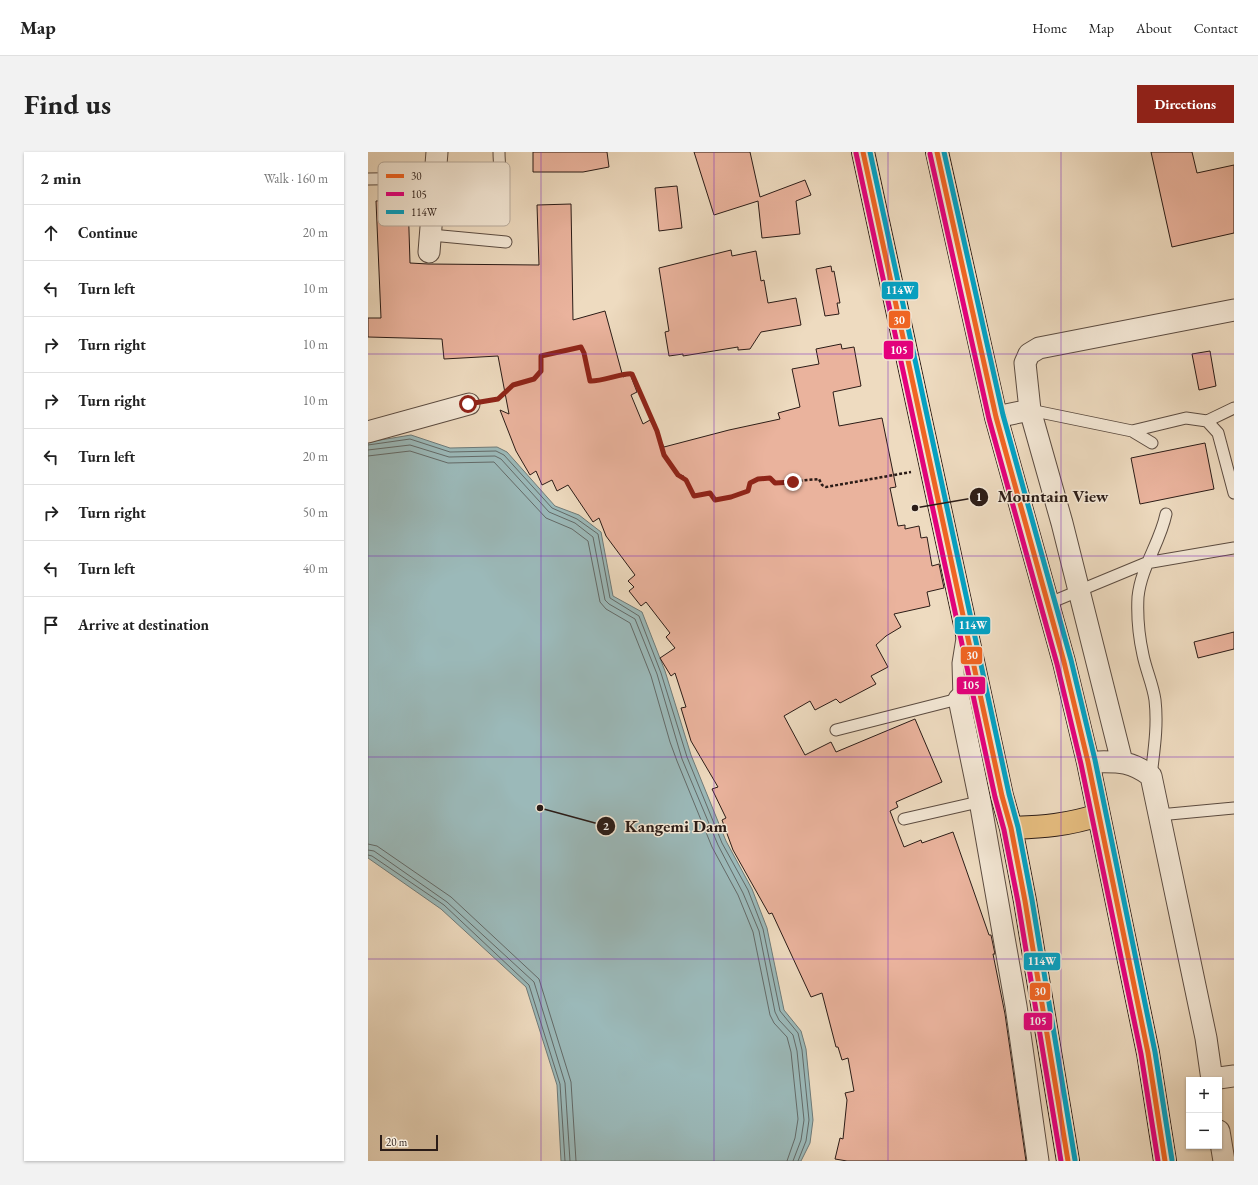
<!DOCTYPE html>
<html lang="en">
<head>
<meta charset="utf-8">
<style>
  body { margin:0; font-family:"EB Garamond",serif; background:#f2f2f2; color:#222 }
  .controls { position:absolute; right:12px; bottom:12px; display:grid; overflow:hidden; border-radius:0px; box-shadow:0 1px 3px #0004 }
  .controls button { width:36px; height:36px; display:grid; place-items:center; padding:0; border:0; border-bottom:1px solid #e0e0e0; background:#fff; color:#222; font:20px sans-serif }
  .scale { position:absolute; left:12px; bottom:10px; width:58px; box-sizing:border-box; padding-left:4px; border:2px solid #2b1c17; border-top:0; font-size:11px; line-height:14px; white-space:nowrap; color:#2b1c17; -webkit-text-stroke:3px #f4e8d6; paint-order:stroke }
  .stop { position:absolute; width:12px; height:12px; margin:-9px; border:3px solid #8f2418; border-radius:50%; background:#fff }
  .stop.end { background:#8f2418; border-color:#fff; box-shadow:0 1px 4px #0008 }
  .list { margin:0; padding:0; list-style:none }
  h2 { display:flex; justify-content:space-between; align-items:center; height:52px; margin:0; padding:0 16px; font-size:17px }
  h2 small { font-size:13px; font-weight:400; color:#767676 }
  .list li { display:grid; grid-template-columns:26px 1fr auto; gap:12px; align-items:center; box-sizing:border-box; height:56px; padding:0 16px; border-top:1px solid #e0e0e0 }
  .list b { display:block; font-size:15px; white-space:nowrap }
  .list em { font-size:13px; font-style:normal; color:#767676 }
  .icon { flex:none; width:22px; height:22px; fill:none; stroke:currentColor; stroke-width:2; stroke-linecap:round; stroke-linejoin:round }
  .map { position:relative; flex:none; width:866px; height:1009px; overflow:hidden; border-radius:0px }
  header { display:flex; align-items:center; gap:24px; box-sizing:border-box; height:56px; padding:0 20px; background:#fff; border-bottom:1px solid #e0e0e0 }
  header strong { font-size:19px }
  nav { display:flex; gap:22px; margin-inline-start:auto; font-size:14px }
  .intro { display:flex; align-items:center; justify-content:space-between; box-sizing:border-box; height:96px; padding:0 24px }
  h1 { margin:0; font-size:28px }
  .button { padding:10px 18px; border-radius:0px; background:#8f2418; color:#fff; font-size:14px; font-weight:700 }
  main { display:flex; gap:24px; padding:0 24px }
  aside { flex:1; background:#fff; border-radius:0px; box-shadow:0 1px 3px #0004 }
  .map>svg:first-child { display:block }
  .water { fill:#9bb9b9; stroke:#6e7a78 }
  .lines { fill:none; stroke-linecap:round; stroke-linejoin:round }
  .shore { stroke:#636a68; stroke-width:1 }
  .building { fill:#eab39d; stroke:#2b1c17 }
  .service-casing { stroke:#5c4c41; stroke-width:13 }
  .minor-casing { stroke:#5c4c41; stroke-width:23 }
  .trunk-casing { stroke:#2b1c17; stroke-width:24 }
  .path { stroke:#2b1c17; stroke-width:2.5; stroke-dasharray:3 2; stroke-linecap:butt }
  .service { stroke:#f4e8d6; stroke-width:11 }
  .minor { stroke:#f4e8d6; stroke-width:21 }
  .trunk { stroke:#e7be80; stroke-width:22 }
  .bus-1-casing { stroke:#f4e8d6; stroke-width:8 }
  .bus-2-casing { stroke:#f4e8d6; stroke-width:8 }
  .bus-3-casing { stroke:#f4e8d6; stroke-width:8 }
  .bus-1 { stroke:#f26522; stroke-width:5 }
  .bus-2 { stroke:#e5007d; stroke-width:5 }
  .bus-3 { stroke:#02a2c5; stroke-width:5 }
  .route { stroke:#8f2418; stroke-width:5 }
  .grid { fill:none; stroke:#7b2cbf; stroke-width:1; stroke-opacity:0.55 }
  .key { fill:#f4e8d6; stroke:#b8ab9d; stroke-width:1 }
  .key-label { font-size:11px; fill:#2b1c17 }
  .leader { fill:none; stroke:#2b1c17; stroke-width:1.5 }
  .callout-dot { fill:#2b1c17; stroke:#f4e8d6; stroke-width:1.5 }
  .mark-label { font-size:12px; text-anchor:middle; font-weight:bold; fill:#fff }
  .callout-label { font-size:17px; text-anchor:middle; font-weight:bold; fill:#2b1c17; stroke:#f4e8d6; stroke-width:3; stroke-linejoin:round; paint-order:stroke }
  .line-badge { stroke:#f4e8d6; stroke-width:1.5 }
  .badge-label { font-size:11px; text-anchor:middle; font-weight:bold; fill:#fff }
</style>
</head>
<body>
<header>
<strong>Map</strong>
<nav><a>Home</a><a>Map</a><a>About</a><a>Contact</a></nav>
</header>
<div class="intro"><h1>Find us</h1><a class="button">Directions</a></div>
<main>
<aside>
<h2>2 min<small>Walk · 160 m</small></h2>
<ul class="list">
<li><svg class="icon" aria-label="ahead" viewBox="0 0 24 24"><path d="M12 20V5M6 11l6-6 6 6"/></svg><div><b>Continue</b></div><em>20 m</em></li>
<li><svg class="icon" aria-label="left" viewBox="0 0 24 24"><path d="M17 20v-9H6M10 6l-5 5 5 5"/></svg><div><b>Turn left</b></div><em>10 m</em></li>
<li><svg class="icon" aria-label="right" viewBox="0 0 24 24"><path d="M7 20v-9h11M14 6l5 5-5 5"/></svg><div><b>Turn right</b></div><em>10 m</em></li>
<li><svg class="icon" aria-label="right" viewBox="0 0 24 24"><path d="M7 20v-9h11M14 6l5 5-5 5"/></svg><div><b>Turn right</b></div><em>10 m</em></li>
<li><svg class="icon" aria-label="left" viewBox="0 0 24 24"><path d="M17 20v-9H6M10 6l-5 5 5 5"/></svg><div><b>Turn left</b></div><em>20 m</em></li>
<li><svg class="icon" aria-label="right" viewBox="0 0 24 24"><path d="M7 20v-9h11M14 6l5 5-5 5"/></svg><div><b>Turn right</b></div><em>50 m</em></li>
<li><svg class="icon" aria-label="left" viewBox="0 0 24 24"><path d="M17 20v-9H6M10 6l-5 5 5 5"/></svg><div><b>Turn left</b></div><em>40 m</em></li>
<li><svg class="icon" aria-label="arrive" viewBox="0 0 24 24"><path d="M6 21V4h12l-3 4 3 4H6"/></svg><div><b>Arrive at destination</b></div></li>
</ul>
</aside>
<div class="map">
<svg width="866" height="1009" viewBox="0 0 866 1009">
  <rect width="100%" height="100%" fill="#eedbc0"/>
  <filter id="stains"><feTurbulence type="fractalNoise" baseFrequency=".005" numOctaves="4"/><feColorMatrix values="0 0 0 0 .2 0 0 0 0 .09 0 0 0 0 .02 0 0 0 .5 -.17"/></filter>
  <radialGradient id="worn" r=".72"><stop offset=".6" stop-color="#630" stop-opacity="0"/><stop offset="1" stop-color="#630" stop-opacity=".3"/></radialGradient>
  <path class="water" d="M 43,283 L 82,296 L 129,295 L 139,300 L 187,354 L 211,363 L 233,380 L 245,444 L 274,460 L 297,519 L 323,603 L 358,689 L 384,737 L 399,776 L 416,858 L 433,879 L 438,897 L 445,968 L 442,991 L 433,1009 L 193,1009 L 189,933 L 158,835 L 73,757 L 0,706 L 0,290 Z"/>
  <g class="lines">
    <path class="shore" d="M 0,293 L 42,287 L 82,300 L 128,299 L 136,303 L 184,356 L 209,367 L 230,382 L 242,446 L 271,464 L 293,521 L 319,605 L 354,691 L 380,738 L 395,777 L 412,859 L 430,881 L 434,898 L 441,968 L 438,989 L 430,1009
      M 0,298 L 42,293 L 81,305 L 127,304 L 133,307 L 181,360 L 207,371 L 225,385 L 237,448 L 241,452 L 267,467 L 289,522 L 314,607 L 350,693 L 375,741 L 391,779 L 407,860 L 411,868 L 425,883 L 429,899 L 436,968 L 433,988 L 425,1009
      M 0,304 L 42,299 L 80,311 L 126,310 L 178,366 L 204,377 L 220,389 L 232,450 L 238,457 L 262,471 L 283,524 L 302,590 L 309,609 L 344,695 L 370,743 L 385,780 L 402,863 L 406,871 L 419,885 L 423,900 L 430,967 L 427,986 L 419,1009
      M 0,692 L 9,694 L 83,745 L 171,827 L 203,930 L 208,1009
      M 0,698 L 6,699 L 79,750 L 166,830 L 197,931 L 202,1009
      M 0,703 L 4,704 L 76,753 L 161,833 L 192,932 L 197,1009"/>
  </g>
  <path class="building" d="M 165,0 L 239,0 L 241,15 L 215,20 L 165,20 Z
    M 326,0 L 382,0 L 392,45 L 437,28 L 443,43 L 428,49 L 432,82 L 394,86 L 390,49 L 346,63 Z
    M 783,0 L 824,0 L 829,21 L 866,13 L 866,81 L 804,95 Z
    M 309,34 L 314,76 L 291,79 L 287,36 Z
    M 40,47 L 42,111 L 60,112 L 171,113 L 169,53 L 203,52 L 205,168 L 237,159 L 255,225 L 262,222 L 269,240 L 263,243 L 275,272 L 282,268 L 296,295 L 361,278 L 412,267 L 410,261 L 432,255 L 424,217 L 451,212 L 448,197 L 473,192 L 474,197 L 486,195 L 493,234 L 465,240 L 471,274 L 514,266 L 528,335 L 522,336 L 530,374 L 537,373 L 537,377 L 551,374 L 553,386 L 559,385 L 564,414 L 571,412 L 576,436 L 559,440 L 562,454 L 526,462 L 533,475 L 518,484 L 508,493 L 520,515 L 503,524 L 508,532 L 472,551 L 468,547 L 447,558 L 442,549 L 416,564 L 437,603 L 463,590 L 468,600 L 547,567 L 574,630 L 528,650 L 530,655 L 522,659 L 536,695 L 553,688 L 554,691 L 585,680 L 621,783 L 623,783 L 627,802 L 625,802 L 637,862 L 658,1009 L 479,1009 L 467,1007 L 472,986 L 475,987 L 479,948 L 477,941 L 486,939 L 480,906 L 474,908 L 470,895 L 468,895 L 454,841 L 443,845 L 404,761 L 401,762 L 365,698 L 354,668 L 358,666 L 344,637 L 350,635 L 323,589 L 313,556 L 318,555 L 307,521 L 303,524 L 292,506 L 307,496 L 298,485 L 302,481 L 278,450 L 273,454 L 261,439 L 266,435 L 260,429 L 267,423 L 238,384 L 231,366 L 225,370 L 200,333 L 189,339 L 184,328 L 174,333 L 168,319 L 162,323 L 148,299 L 132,258 L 141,262 L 130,204 L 76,207 L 74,187 L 0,185 L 0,166 L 13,166 L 8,49 Z
    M 363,98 L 364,104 L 388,99 L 393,129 L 396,128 L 400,151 L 428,146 L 433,173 L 393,180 L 382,197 L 370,198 L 370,195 L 315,204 L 315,202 L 301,204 L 297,180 L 301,179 L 291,116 Z
    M 463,114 L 464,120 L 466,119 L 472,151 L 469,151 L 471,162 L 457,164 L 448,117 Z
    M 842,199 L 848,234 L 831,238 L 824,202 Z
    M 837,291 L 846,337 L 772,352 L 763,306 Z
    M 866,480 L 866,497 L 830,506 L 826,490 Z"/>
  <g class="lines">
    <g class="service-casing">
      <path id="service" d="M 0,27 L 67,26
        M 66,37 L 119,39 C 136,33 131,16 131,0
        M 63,83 L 138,90
        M 662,258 L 764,279 L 784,291
        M 839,269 L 866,256
        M 764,279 L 818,266 L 839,269 L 850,281 L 866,341
        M 679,452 L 778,411 L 866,396
        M 591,547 L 590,511 L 594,486
        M 468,578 L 594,546
        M 783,624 C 786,598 790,574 787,548 C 785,533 778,518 775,503 C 771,485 769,464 770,445 C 773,415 792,391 798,362
        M 791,663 L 866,656
        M 536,667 L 615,649"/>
    </g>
    <g class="minor-casing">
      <path id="minor" d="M 61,100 L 69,0
        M 628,265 L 662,258
        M 0,280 L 101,252
        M 591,547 L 612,649 L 648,854 L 670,1009
        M 720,610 C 748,610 760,607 783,624 L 838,886 L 844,928
        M 754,610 L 694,371 L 662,258 L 657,211 L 661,202 L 671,196 L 866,158
        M 844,927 L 866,924
        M 851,979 L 856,1009"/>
    </g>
    <g class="trunk-casing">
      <path id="trunk" d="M 495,0 L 634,644 L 643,676 L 657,749 L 700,1009
        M 569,0 L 628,265 L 696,510 L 720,610 L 780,901 L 797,1009
        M 643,676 C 674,675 701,673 730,663"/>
    </g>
    <path class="path" d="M 121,249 C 138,246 136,237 147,232 C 155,229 167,230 172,220 C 174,216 172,209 173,204 L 213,195 L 216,201 L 222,229 C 233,230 257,219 264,222 L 289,279 L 296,303 L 311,323 L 316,325 L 326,344 L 342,341 L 347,348 L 363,345 L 380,339 L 382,331 L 390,327 L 402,326 L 407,331 L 451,327 L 454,333 L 458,335 L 543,320"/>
    <use href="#service" class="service"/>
    <use href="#minor" class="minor"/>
    <use href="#trunk" class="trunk"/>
    <g class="bus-1-casing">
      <path id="bus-1" d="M 495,0 L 634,644 L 643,676 L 657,749 L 700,1009
        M 569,0 L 628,265 L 696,510 L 720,610 L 780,901 L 797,1009"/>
    </g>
    <g class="bus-2-casing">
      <path id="bus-2" d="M 488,1 L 627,645 L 636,678 L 650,750 L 693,1009
        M 562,2 L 621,267 L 689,512 L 713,612 L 773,902 L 790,1009"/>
    </g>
    <g class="bus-3-casing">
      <path id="bus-3" d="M 502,0 L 641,642 L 650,675 L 664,748 L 707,1008
        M 576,0 L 635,263 L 703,508 L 727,608 L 787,900 L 804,1008"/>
    </g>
    <use href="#bus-1" class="bus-1"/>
    <use href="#bus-2" class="bus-2"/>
    <use href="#bus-3" class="bus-3"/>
  </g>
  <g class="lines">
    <path class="route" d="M 100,252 L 130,247 L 145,233 L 166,227 L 173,219 L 173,204 L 213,195 L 216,201 L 222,229 C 232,230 258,220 264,222 L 289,279 L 296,303 L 310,323 L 318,328 L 326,344 L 342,341 L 347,348 L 363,345 L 380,339 L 382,331 L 390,327 L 402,326 L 407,331 L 425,330"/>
  </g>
  <path class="grid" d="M 173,0 L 173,1009M 346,0 L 346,1009M 520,0 L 520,1009M 693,0 L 693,1009M 0,202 L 866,202M 0,404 L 866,404M 0,605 L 866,605M 0,807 L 866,807"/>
  <rect x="10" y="10" width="132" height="64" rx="6" class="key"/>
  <rect x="18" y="22" width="18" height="4" fill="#f26522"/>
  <rect x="18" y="40" width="18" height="4" fill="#e5007d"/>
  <rect x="18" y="58" width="18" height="4" fill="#02a2c5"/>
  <g class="key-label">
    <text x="43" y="28">30</text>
    <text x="43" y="46">105</text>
    <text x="43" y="64">114W</text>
  </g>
  <path class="leader" d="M547 356L611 345M172 656L238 674"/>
  <g class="callout-dot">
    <circle cx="547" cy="356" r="4"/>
    <circle cx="172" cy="656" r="4"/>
    <circle cx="611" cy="345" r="10"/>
    <circle cx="238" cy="674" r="10"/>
  </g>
  <g class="mark-label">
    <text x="611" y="349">1</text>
    <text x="238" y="678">2</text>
  </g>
  <g class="callout-label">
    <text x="685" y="350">Mountain View</text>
    <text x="308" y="680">Kangemi Dam</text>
  </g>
  <g class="line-badge">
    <rect x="513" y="129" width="38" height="19" rx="4" fill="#02a2c5"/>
    <rect x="520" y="158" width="23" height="19" rx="4" fill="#f26522"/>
    <rect x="515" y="188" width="31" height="20" rx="4" fill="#e5007d"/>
    <rect x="586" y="464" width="37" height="19" rx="4" fill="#02a2c5"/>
    <rect x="592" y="494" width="23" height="19" rx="4" fill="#f26522"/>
    <rect x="588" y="524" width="30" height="19" rx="4" fill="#e5007d"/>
    <rect x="655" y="800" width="38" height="19" rx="4" fill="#02a2c5"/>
    <rect x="661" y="830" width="22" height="19" rx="4" fill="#f26522"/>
    <rect x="655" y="860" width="30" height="19" rx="4" fill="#e5007d"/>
  </g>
  <g class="badge-label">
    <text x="532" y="142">114W</text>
    <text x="531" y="172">30</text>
    <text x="531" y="202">105</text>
    <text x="605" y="477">114W</text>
    <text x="604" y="507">30</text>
    <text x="603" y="537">105</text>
    <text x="674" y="813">114W</text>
    <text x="672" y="843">30</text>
    <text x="670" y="873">105</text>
  </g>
  <rect width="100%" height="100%" filter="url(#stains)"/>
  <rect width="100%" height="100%" fill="url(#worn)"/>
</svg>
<div class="controls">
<button>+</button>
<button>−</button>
</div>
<div class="scale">20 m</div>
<div class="stop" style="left:100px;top:252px"></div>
<div class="stop end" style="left:425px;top:330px"></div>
</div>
</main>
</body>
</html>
